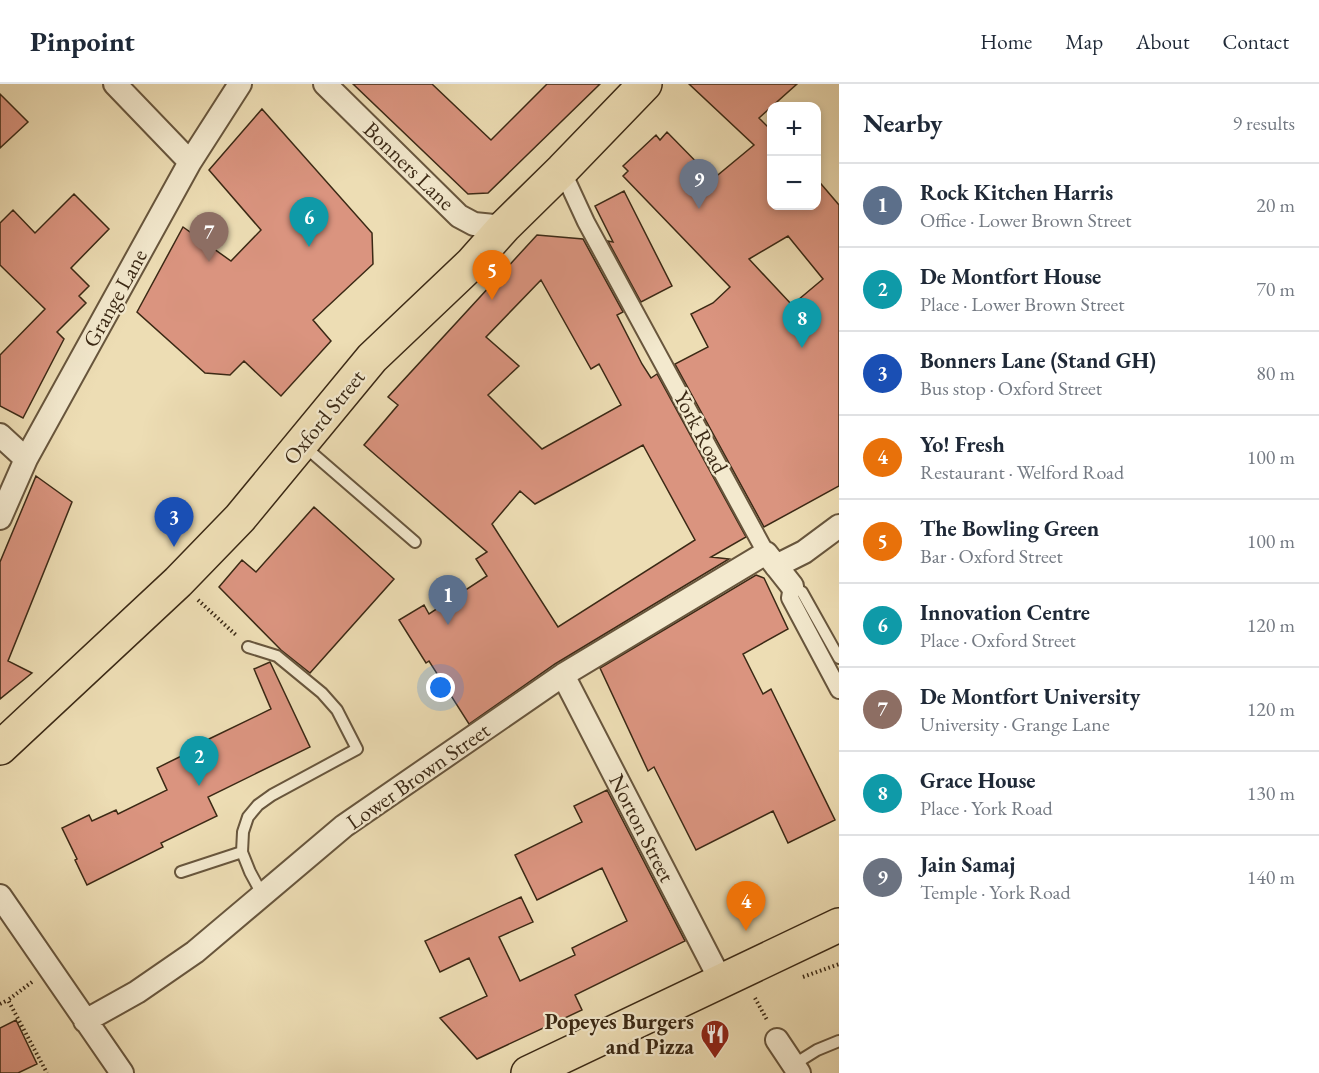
<!DOCTYPE html>
<html lang="en">
<head>
<meta charset="utf-8">
<style>
  body { margin:0; font-family:"EB Garamond",serif; background:#f2f2f3; color:#1f2937 }
  .controls { position:absolute; right:18px; top:18px; display:grid; overflow:hidden; border-radius:12px; box-shadow:0 3px 9px #0003 }
  .controls button { width:54px; height:54px; display:grid; place-items:center; padding:0; border:0; border-bottom:2px solid #e0e1e3; background:#fff; color:#1f2937; font:30px sans-serif }
  .you { position:absolute; left:441px; top:604px; width:21px; height:21px; margin:-15px; border:4px solid #fff; border-radius:50%; background:#1a73e8; box-shadow:0 0 0 9px #1a73e833 }
  .badge { display:grid; place-items:center; width:39px; height:39px; border-radius:50%; background:#8f2418; color:#fff; font-size:20px; font-weight:700 }
  .pin { position:absolute; translate:-50% -50px; filter:drop-shadow(0 2px 3px #0008) }
  .pin::after { content:''; position:absolute; top:32px; width:21px; height:18px; background:inherit; clip-path:polygon(0 0,100% 0,50% 100%) }
  .list { margin:0; padding:0; list-style:none }
  h2 { display:flex; justify-content:space-between; align-items:center; height:78px; margin:0; padding:0 24px; font-size:26px }
  h2 small { font-size:20px; font-weight:400; color:#747a83 }
  .list li { display:grid; grid-template-columns:39px 1fr auto; gap:18px; align-items:center; box-sizing:border-box; height:84px; padding:0 24px; border-top:2px solid #e0e1e3 }
  .list b { display:block; font-size:22px; white-space:nowrap }
  .list p { margin:0; font-size:20px; white-space:nowrap; color:#747a83 }
  .list em { font-size:20px; font-style:normal; color:#747a83 }
  .map { position:relative; flex:none; width:839px; height:989px; overflow:hidden }
  header { display:flex; align-items:center; gap:36px; box-sizing:border-box; height:84px; padding:0 30px; background:#fff; border-bottom:2px solid #e0e1e3 }
  header strong { font-size:28px }
  nav { display:flex; gap:33px; margin-inline-start:auto; font-size:21px }
  main { display:flex }
  aside { flex:1; background:#fff }
  .map>svg:first-child { display:block }
  .building { fill:#da947f; stroke:#3b2915; stroke-width:1.5; fill-rule:evenodd }
  .lines { fill:none; stroke-linecap:round; stroke-linejoin:round }
  .service-casing { stroke:#68563d; stroke-width:14 }
  .pedestrian-casing { stroke:#68563d; stroke-width:20 }
  .minor-casing { stroke:#68563d; stroke-width:26 }
  .primary-casing { stroke:#3b2915; stroke-width:36 }
  .path { stroke:#3b2915; stroke-width:4; stroke-dasharray:1.5 3; stroke-linecap:butt }
  .service { stroke:#f3e9ce; stroke-width:10 }
  .pedestrian { stroke:#f3e9ce; stroke-width:16 }
  .minor { stroke:#f3e9ce; stroke-width:22 }
  .primary { stroke:#edddb4; stroke-width:33 }
  .labels { text-anchor:middle; dominant-baseline:central; stroke-width:4.5; stroke-linejoin:round; paint-order:stroke }
  .street-label { font-size:22px; fill:#3b2915; stroke:#f3e9ce }
  .poi-label { font-size:22px; font-weight:bold; fill:#3b2915; stroke:#f3e9ce; text-anchor:end }
</style>
</head>
<body>
<header>
<strong>Pinpoint</strong>
<nav><a>Home</a><a>Map</a><a>About</a><a>Contact</a></nav>
</header>
<main>
<div class="map">
<svg width="839" height="989" viewBox="0 0 839 989">
  <rect width="100%" height="100%" fill="#edddb4"/>
  <filter id="stains"><feTurbulence type="fractalNoise" baseFrequency=".00333" numOctaves="4"/><feColorMatrix values="0 0 0 0 .2 0 0 0 0 .09 0 0 0 0 .02 0 0 0 .5 -.17"/></filter>
  <radialGradient id="worn" r=".72"><stop offset=".6" stop-color="#630" stop-opacity="0"/><stop offset="1" stop-color="#630" stop-opacity=".3"/></radialGradient>
  <path class="building" d="M 353,0 L 432,0 L 491,56 L 547,0 L 600,0 L 488,109 L 468,110 Z
    M 689,0 L 797,0 L 759,34 L 771,46 L 771,122 L 816,122 L 816,94 L 839,121 L 839,402 L 764,443 L 675,280 L 708,263 L 691,230 L 713,219 L 730,203 L 623,92 L 628,87 L 623,82 L 656,51 L 660,56 L 667,48 L 713,95 L 754,61 ZM 788,152 L 823,195 L 792,221 L 749,175 Z
    M 0,10 L 28,38 L 0,64 Z
    M 262,25 L 372,149 L 373,180 L 313,236 L 331,257 L 281,312 L 244,277 L 230,291 L 205,289 L 137,228 L 183,143 L 231,177 L 261,146 L 209,86 Z
    M 624,107 L 672,202 L 641,218 L 608,157 L 613,158 L 595,122 Z
    M 74,110 L 109,145 L 71,184 L 89,202 L 79,212 L 86,219 L 57,248 L 64,255 L 23,334 L 0,322 L 0,271 L 45,225 L 0,181 L 0,139 L 13,126 L 35,149 Z
    M 537,151 L 583,155 L 623,228 L 617,231 L 642,280 L 651,294 L 657,290 L 746,453 L 711,473 L 729,475 L 555,580 L 469,640 L 429,577 L 426,579 L 399,536 L 424,521 L 429,530 L 487,492 L 476,475 L 487,468 L 364,361 L 398,321 L 388,313 ZM 541,196 L 591,285 L 599,280 L 621,321 L 542,365 L 488,311 L 519,282 L 486,253 ZM 643,361 L 695,456 L 558,543 L 492,440 L 520,407 L 535,420 Z
    M 36,392 L 72,418 L 8,577 L 32,589 L 0,615 L 0,478 Z
    M 314,423 L 394,495 L 310,589 L 281,566 L 219,503 L 242,476 L 256,488 Z
    M 756,491 L 764,494 L 788,545 L 743,570 L 763,610 L 771,605 L 835,736 L 788,759 L 773,727 L 696,766 L 654,683 L 648,687 L 600,584 Z
    M 270,578 L 310,663 L 208,713 L 217,732 L 161,759 L 163,763 L 87,801 L 75,776 L 77,775 L 62,744 L 89,731 L 92,737 L 116,726 L 118,730 L 167,706 L 157,684 L 210,658 L 209,655 L 271,625 L 254,585 Z
    M 607,706 L 685,857 L 575,911 L 582,926 L 477,975 L 440,934 L 487,912 L 469,874 L 440,888 L 425,857 L 521,813 L 533,838 L 499,853 L 520,897 L 575,871 L 572,864 L 627,837 L 602,784 L 537,816 L 515,771 L 582,738 L 574,722 Z
    M 16,936 L 37,980 L 18,989 L 0,989 L 0,944 Z"/>
  <g class="lines">
    <g class="service-casing">
      <path id="service" d="M 304,362 L 415,458
        M 792,502 L 802,508 L 839,574
        M 248,563 L 277,572 L 322,609 L 337,626 L 357,665 L 272,711 L 258,721 L 248,733 L 243,748 L 242,768 L 250,788 L 263,812
        M 181,788 L 242,768
        M 793,981 L 817,966 L 839,957"/>
    </g>
    <g class="pedestrian-casing">
      <path id="pedestrian" d="M 562,86 L 586,138 L 766,469
        M 792,502 L 790,514 L 839,606"/>
    </g>
    <g class="minor-casing">
      <path id="minor" d="M 115,0 L 190,78
        M 325,0 L 459,132 L 474,140 L 504,143
        M 0,351 L 26,375
        M 0,434 L 26,375 L 190,78 L 240,0
        M 776,482 L 804,468 L 839,442
        M 563,591 L 721,897
        M 0,812 L 122,989
        M 85,937 L 137,908 L 195,868 L 344,742 L 563,591 L 766,469 L 792,502
        M 777,956 L 799,989"/>
    </g>
    <g class="primary-casing">
      <path id="primary" d="M 0,664 L 178,498 L 240,434 L 372,274 L 472,179 L 504,143 L 562,86 L 645,0
        M 528,989 L 839,841"/>
    </g>
    <path class="path" d="M 198,516 L 237,552
      M 803,893 L 839,880
      M 32,898 L 8,916 L 47,989
      M 755,914 L 767,936
      M 0,920 L 8,916"/>
    <use href="#service" class="service"/>
    <use href="#pedestrian" class="pedestrian"/>
    <use href="#minor" class="minor"/>
    <use href="#primary" class="primary"/>
  </g>
  <defs>
    <g id="restaurant-pin" transform="scale(1.5)"><path d="M0 17L-7.5 6A9.5 9.5 0 1 1 7.5 6Z" fill="#8f2418" stroke="#f3e9ce"/><path d="M-5-6h1v4h1v-4h1v4h1v-4h1v5L-1.5 .5V6h-2V.5L-5-1ZM5-6V6H3V1.5H1.5Q1.5-4 5-6Z" fill="#fff"/></g>
  </defs>
  <g fill-rule="evenodd">
    <use href="#restaurant-pin" x="715" y="950"/>
  </g>
  <g class="labels">
    <g class="street-label">
      <text transform="translate(409 82) rotate(44)">Bonners Lane</text>
      <text transform="translate(115 214) rotate(-61)">Grange Lane</text>
      <text transform="translate(324 333) rotate(-51)">Oxford Street</text>
      <text transform="translate(701 348) rotate(62)">York Road</text>
      <text transform="translate(418 692) rotate(-35)">Lower Brown Street</text>
      <text transform="translate(642 744) rotate(63)">Norton Street</text>
    </g>
    <g class="poi-label">
      <text x="694" y="937">Popeyes Burgers<tspan x="694" dy="25">and Pizza</tspan></text>
    </g>
  </g>
  <rect width="100%" height="100%" filter="url(#stains)"/>
  <rect width="100%" height="100%" fill="url(#worn)"/>
</svg>
<div class="controls">
<button>+</button>
<button>−</button>
</div>
<div class="you"></div>
<div class="pin badge" style="left:448px;top:541px;background:#5c6f8a">1</div>
<div class="pin badge" style="left:199px;top:702px;background:#0f9aa8">2</div>
<div class="pin badge" style="left:174px;top:463px;background:#1a4fb4">3</div>
<div class="pin badge" style="left:746px;top:847px;background:#e8710a">4</div>
<div class="pin badge" style="left:492px;top:216px;background:#e8710a">5</div>
<div class="pin badge" style="left:309px;top:163px;background:#0f9aa8">6</div>
<div class="pin badge" style="left:209px;top:178px;background:#8d6e63">7</div>
<div class="pin badge" style="left:802px;top:264px;background:#0f9aa8">8</div>
<div class="pin badge" style="left:699px;top:125px;background:#6b7280">9</div>
</div>
<aside>
<h2>Nearby<small>9 results</small></h2>
<ul class="list">
<li><span class="badge" style="background:#5c6f8a">1</span><div><b>Rock Kitchen Harris</b><p>Office · Lower Brown Street</p></div><em>20 m</em></li>
<li><span class="badge" style="background:#0f9aa8">2</span><div><b>De Montfort House</b><p>Place · Lower Brown Street</p></div><em>70 m</em></li>
<li><span class="badge" style="background:#1a4fb4">3</span><div><b>Bonners Lane (Stand GH)</b><p>Bus stop · Oxford Street</p></div><em>80 m</em></li>
<li><span class="badge" style="background:#e8710a">4</span><div><b>Yo! Fresh</b><p>Restaurant · Welford Road</p></div><em>100 m</em></li>
<li><span class="badge" style="background:#e8710a">5</span><div><b>The Bowling Green</b><p>Bar · Oxford Street</p></div><em>100 m</em></li>
<li><span class="badge" style="background:#0f9aa8">6</span><div><b>Innovation Centre</b><p>Place · Oxford Street</p></div><em>120 m</em></li>
<li><span class="badge" style="background:#8d6e63">7</span><div><b>De Montfort University</b><p>University · Grange Lane</p></div><em>120 m</em></li>
<li><span class="badge" style="background:#0f9aa8">8</span><div><b>Grace House</b><p>Place · York Road</p></div><em>130 m</em></li>
<li><span class="badge" style="background:#6b7280">9</span><div><b>Jain Samaj</b><p>Temple · York Road</p></div><em>140 m</em></li>
</ul>
</aside>
</main>
</body>
</html>
